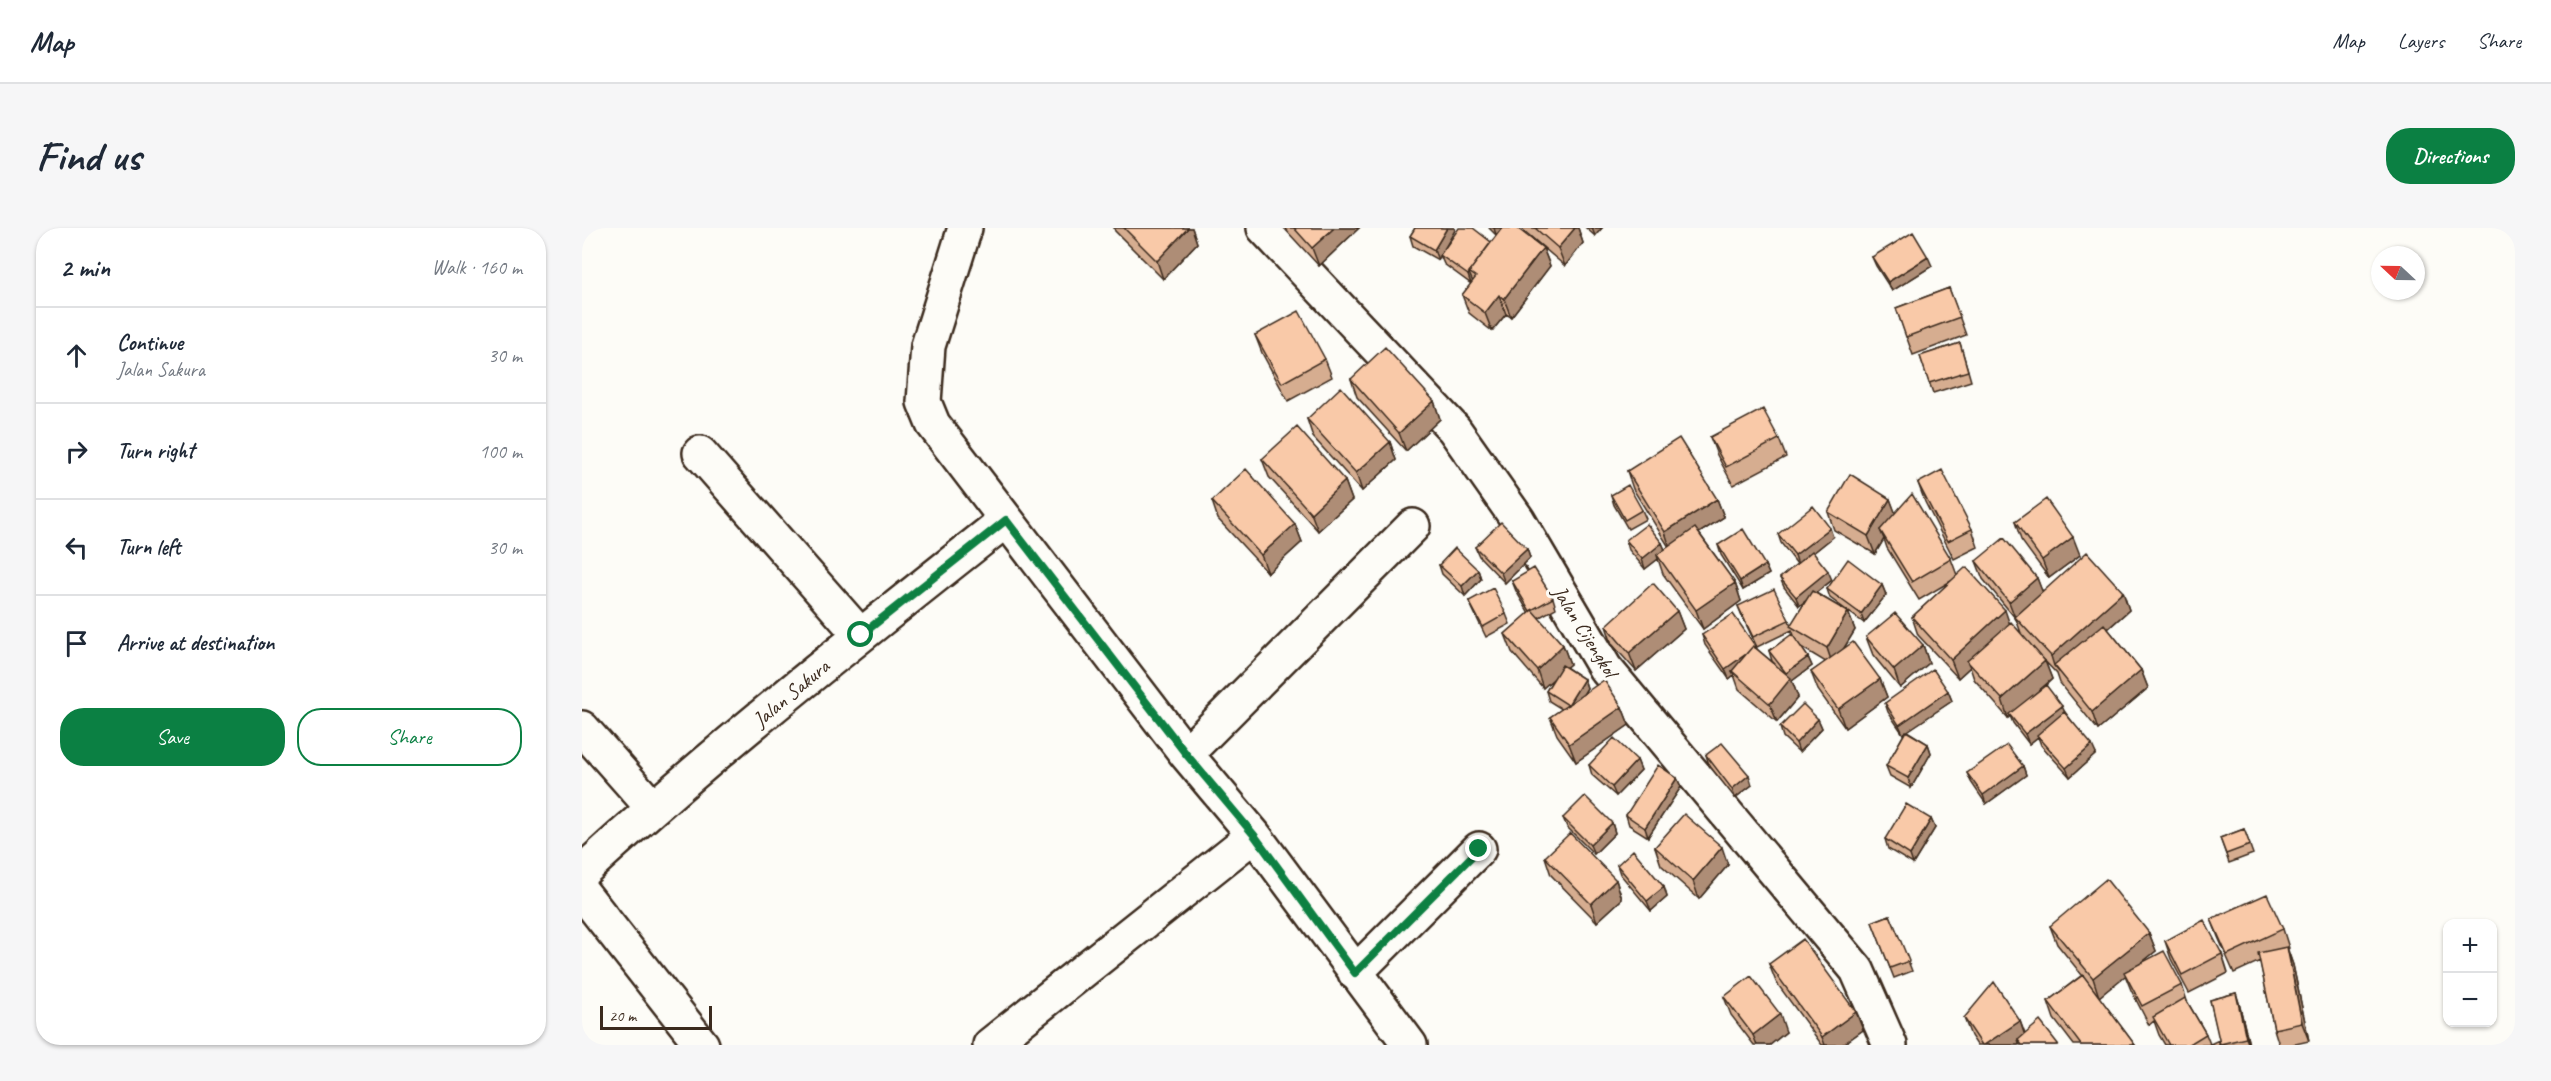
<!DOCTYPE html>
<html lang="en">
<head>
<meta charset="utf-8">
<style>
  body { margin:0; font-family:Caveat,sans-serif; background:#f6f6f7; color:#1f2937 }
  .controls { position:absolute; right:18px; bottom:18px; display:grid; overflow:hidden; border-radius:12px; box-shadow:0 2px 4px #0004 }
  .controls button { width:54px; height:54px; display:grid; place-items:center; padding:0; border:0; border-bottom:2px solid #e0e1e3; background:#fff; color:#1f2937; font:30px sans-serif }
  .compass { position:absolute; left:1789px; top:18px; width:54px; height:54px; border-radius:50%; background:#fff; box-shadow:0 2px 4px #0004; rotate:292deg }
  .scale { position:absolute; left:18px; bottom:15px; width:112px; box-sizing:border-box; padding-left:6px; border:3px solid #3b2a1e; border-top:0; font-size:16px; line-height:21px; white-space:nowrap; color:#3b2a1e; -webkit-text-stroke:4px #fdfcf7; paint-order:stroke }
  .stop { position:absolute; width:18px; height:18px; margin:-14px; border:4px solid #0b8043; border-radius:50%; background:#fff }
  .stop.end { background:#0b8043; border-color:#fff; box-shadow:0 2px 6px #0008 }
  .list { margin:0; padding:0; list-style:none }
  h2 { display:flex; justify-content:space-between; align-items:center; height:78px; margin:0; padding:0 24px; font-size:26px }
  h2 small { font-size:20px; font-weight:400; color:#747a83 }
  .list li { display:grid; grid-template-columns:39px 1fr auto; gap:18px; align-items:center; box-sizing:border-box; height:96px; padding:0 24px; border-top:2px solid #e0e1e3 }
  .list b { display:block; font-size:22px; white-space:nowrap }
  .list p { margin:0; font-size:20px; white-space:nowrap; color:#747a83 }
  .list em { font-size:20px; font-style:normal; color:#747a83 }
  .actions { display:flex; gap:12px; padding:18px 24px }
  .actions a { flex:1; padding:14px 0; border:2px solid #0b8043; border-radius:24px; text-align:center; font-size:21px; color:#0b8043 }
  .actions .main { background:#0b8043; color:#fff }
  .icon { flex:none; width:33px; height:33px; fill:none; stroke:currentColor; stroke-width:2; stroke-linecap:round; stroke-linejoin:round }
  .map { position:relative; flex:none; width:1933px; height:817px; overflow:hidden; border-radius:24px }
  header { display:flex; align-items:center; gap:36px; box-sizing:border-box; height:84px; padding:0 30px; background:#fff; border-bottom:2px solid #e0e1e3 }
  header strong { font-size:28px }
  nav { display:flex; gap:33px; margin-inline-start:auto; font-size:21px }
  .intro { display:flex; align-items:center; justify-content:space-between; box-sizing:border-box; height:144px; padding:0 36px }
  h1 { margin:0; font-size:42px }
  .button { padding:15px 27px; border-radius:24px; background:#0b8043; color:#fff; font-size:21px; font-weight:700 }
  main { display:flex; gap:36px; padding:0 36px }
  aside { flex:1; background:#fff; border-radius:24px; box-shadow:0 2px 4px #0004 }
  .map>svg:first-child { display:block }
  .lines { fill:none; stroke-linecap:round; stroke-linejoin:round }
  .street-casing { stroke:#3b2a1e; stroke-width:38 }
  .street { stroke:#fdfcf7; stroke-width:33 }
  .wall { fill:#d6ad90; stroke:#3b2a1e; stroke-width:1.5 }
  .shaded-wall { fill:#ae8d76; stroke:#3b2a1e; stroke-width:1.5 }
  .building { fill:#f9c9a8; stroke:#3b2a1e; stroke-width:1.5 }
  .route { stroke:#0b8043; stroke-width:8 }
  .labels { text-anchor:middle; dominant-baseline:central; stroke-width:6; stroke-linejoin:round; paint-order:stroke }
  .street-label { font-size:21px; fill:#3b2a1e; stroke:#fdfcf7 }
</style>
</head>
<body>
<header>
<strong>Map</strong>
<nav><a>Map</a><a>Layers</a><a>Share</a></nav>
</header>
<div class="intro"><h1>Find us</h1><a class="button">Directions</a></div>
<main>
<aside>
<h2>2 min<small>Walk · 160 m</small></h2>
<ul class="list">
<li><svg class="icon" aria-label="ahead" viewBox="0 0 24 24"><path d="M12 20V5M6 11l6-6 6 6"/></svg><div><b>Continue</b><p>Jalan Sakura</p></div><em>30 m</em></li>
<li><svg class="icon" aria-label="right" viewBox="0 0 24 24"><path d="M7 20v-9h11M14 6l5 5-5 5"/></svg><div><b>Turn right</b></div><em>100 m</em></li>
<li><svg class="icon" aria-label="left" viewBox="0 0 24 24"><path d="M17 20v-9H6M10 6l-5 5 5 5"/></svg><div><b>Turn left</b></div><em>30 m</em></li>
<li><svg class="icon" aria-label="arrive" viewBox="0 0 24 24"><path d="M6 21V4h12l-3 4 3 4H6"/></svg><div><b>Arrive at destination</b></div></li>
</ul>
<div class="actions"><a class="main">Save</a><a>Share</a></div>
</aside>
<div class="map">
<svg width="1933" height="817" viewBox="0 0 1933 817">
  <rect width="100%" height="100%" fill="#fdfcf7"/>
  <filter id="ink" filterUnits="userSpaceOnUse"><feTurbulence type="fractalNoise" baseFrequency=".0167" numOctaves="2"/><feDisplacementMap in="SourceGraphic" scale="12" xChannelSelector="R" yChannelSelector="G"/><feConvolveMatrix kernelMatrix="1 2 1 2 8 2 1 2 1" color-interpolation-filters="sRGB"/></filter>
  <g filter="url(#ink)">
    <g class="lines">
      <g class="street-casing">
        <path id="street" d="M 383,0 L 346,118 L 342,174 L 351,196 L 604,526 L 672,607 L 828,817
          M 682,0 L 872,201 L 936,292 L 1023,440 L 1275,742 L 1308,817
          M 118,225 L 278,407
          M 0,500 L 70,579
          M 604,526 L 831,298
          M 0,644 C 135,520 280,406 424,292
          M 0,664 L 120,817
          M 773,745 L 897,621
          M 408,817 L 672,607"/>
      </g>
      <use href="#street" class="street"/>
    </g>
    <path class="wall" d="M 532,0 L 610,0 L 615,15 L 581,51 L 533,3 Z
      M 702,0 L 777,0 L 737,38 Z
      M 833,0 L 872,0 L 873,2 L 859,26 L 909,14 L 919,2 L 914,7 L 907,0 L 935,0 L 961,20 L 968,38 L 929,89 L 924,86 L 910,103 L 887,85 L 880,67 L 889,56 L 862,36 L 858,27 L 856,32 L 831,18 L 828,8 Z
      M 940,0 L 996,0 L 1001,15 L 983,38 L 941,2 Z
      M 1004,0 L 1020,0 L 1013,8 Z
      M 1290,29 L 1350,38 L 1310,63 L 1294,38 Z
      M 1367,60 L 1384,107 L 1331,127 L 1314,80 Z
      M 673,107 L 743,131 L 750,149 L 706,173 L 680,125 Z
      M 1378,115 L 1389,153 L 1351,165 L 1338,128 Z
      M 769,151 L 852,173 L 858,191 L 824,223 L 775,169 Z
      M 725,191 L 808,214 L 814,232 L 780,263 L 731,209 Z
      M 1128,209 L 1197,211 L 1204,229 L 1151,257 L 1135,227 Z
      M 680,231 L 763,253 L 770,272 L 736,303 L 687,249 Z
      M 1045,243 L 1135,271 L 1142,289 L 1117,305 L 1153,355 L 1159,373 L 1121,401 L 1081,346 L 1076,331 L 1063,341 L 1047,322 L 1044,312 L 1080,315 L 1083,322 L 1087,319 L 1051,261 Z
      M 1336,255 L 1390,301 L 1396,319 L 1372,331 L 1343,274 Z
      M 1029,267 L 1060,282 L 1064,291 L 1046,301 L 1032,277 Z
      M 1308,271 L 1313,285 L 1369,331 L 1375,347 L 1439,405 L 1434,391 L 1401,351 L 1394,333 L 1455,350 L 1460,364 L 1541,364 L 1547,382 L 1526,401 L 1559,442 L 1566,460 L 1516,502 L 1478,455 L 1475,446 L 1458,428 L 1463,433 L 1470,451 L 1462,459 L 1483,484 L 1514,526 L 1488,549 L 1459,517 L 1456,509 L 1447,516 L 1431,495 L 1428,488 L 1426,490 L 1392,451 L 1388,439 L 1376,450 L 1336,407 L 1330,389 L 1369,353 L 1337,372 L 1305,320 L 1302,311 L 1293,326 L 1252,302 L 1246,284 Z
      M 630,273 L 713,296 L 720,314 L 686,345 L 636,291 Z
      M 1433,294 L 1498,327 L 1467,350 L 1439,312 Z
      M 1196,306 L 1251,309 L 1231,325 L 1250,352 L 1234,365 L 1266,384 L 1273,402 L 1261,422 L 1298,451 L 1305,469 L 1263,500 L 1236,462 L 1229,444 L 1244,434 L 1219,419 L 1226,429 L 1230,438 L 1210,453 L 1216,469 L 1195,494 L 1157,461 L 1152,447 L 1147,451 L 1123,417 L 1120,407 L 1174,419 L 1175,421 L 1194,437 L 1190,433 L 1187,423 L 1213,410 L 1210,402 L 1175,419 L 1160,388 L 1156,378 L 1207,392 L 1209,398 L 1223,374 L 1217,378 L 1202,359 L 1198,350 L 1215,336 L 1199,315 Z
      M 1136,317 L 1183,337 L 1187,346 L 1161,362 L 1139,327 Z
      M 893,319 L 945,321 L 948,330 L 923,355 L 897,328 Z
      M 857,337 L 896,342 L 899,351 L 883,368 L 860,346 Z
      M 930,353 L 971,370 L 974,380 L 956,390 L 981,417 L 988,436 L 984,439 L 1002,451 L 1005,460 L 1002,466 L 1040,479 L 1047,497 L 994,534 L 975,507 L 968,489 L 980,481 L 967,473 L 964,463 L 972,450 L 961,460 L 930,424 L 923,406 L 947,385 L 934,363 Z
      M 1300,357 L 1304,367 L 1282,395 L 1248,370 L 1245,361 Z
      M 887,373 L 924,386 L 928,396 L 904,409 L 891,382 Z
      M 1095,383 L 1102,401 L 1054,443 L 1030,416 L 1024,398 Z
      M 1284,409 L 1341,417 L 1347,435 L 1318,460 L 1291,427 Z
      M 1366,463 L 1370,473 L 1325,503 L 1346,516 L 1349,525 L 1329,560 L 1308,548 L 1304,538 L 1323,504 L 1321,506 L 1306,484 L 1303,475 Z
      M 1236,491 L 1240,500 L 1217,524 L 1201,509 L 1198,499 Z
      M 1124,527 L 1170,557 L 1153,570 L 1127,537 Z
      M 1055,532 L 1059,542 L 1034,568 L 1010,547 L 1007,537 Z
      M 1441,538 L 1444,547 L 1404,576 L 1389,554 L 1385,545 Z
      M 1095,550 L 1099,559 L 1066,609 L 1047,597 L 1044,587 Z
      M 981,590 L 1030,595 L 1033,605 L 1012,626 L 985,599 Z
      M 1349,591 L 1353,600 L 1331,636 L 1306,621 L 1303,611 Z
      M 1662,601 L 1671,626 L 1647,635 L 1638,610 Z
      M 1073,619 L 1146,637 L 1117,671 L 1079,637 Z
      M 963,629 L 1034,652 L 1040,671 L 1015,694 L 969,647 Z
      M 1035,637 L 1082,659 L 1085,669 L 1069,683 L 1038,646 Z
      M 1308,687 L 1330,743 L 1312,750 L 1290,694 Z
      M 1629,691 L 1701,701 L 1707,720 L 1705,721 L 1711,737 L 1727,813 L 1709,817 L 1697,817 L 1692,801 L 1678,733 L 1652,745 L 1636,709 Z
      M 1468,698 L 1567,705 L 1574,723 L 1556,737 L 1600,757 L 1605,773 L 1624,806 L 1628,816 L 1638,817 L 1583,817 L 1577,807 L 1572,793 L 1567,797 L 1549,762 L 1543,747 L 1517,769 L 1508,757 L 1553,817 L 1492,817 L 1472,791 L 1466,773 L 1500,747 L 1475,716 Z
      M 1583,713 L 1640,726 L 1646,745 L 1607,765 L 1589,731 Z
      M 1187,736 L 1281,802 L 1260,817 L 1240,817 L 1194,754 Z
      M 1654,765 L 1657,775 L 1667,817 L 1639,817 L 1628,772 Z
      M 1142,769 L 1204,804 L 1188,817 L 1172,817 L 1149,787 Z
      M 1382,790 L 1438,793 L 1443,806 L 1477,817 L 1438,817 L 1437,816 L 1436,817 L 1395,817 L 1389,808 Z"/>
    <path class="shaded-wall" d="M 606,0 L 610,0 L 615,15 L 581,51 L 575,33 Z
      M 752,0 L 777,0 L 737,38 L 730,20 Z
      M 865,0 L 872,0 L 873,2 L 856,32 L 852,22 Z
      M 912,0 L 921,0 L 914,7 Z
      M 993,0 L 996,0 L 1001,15 L 983,38 L 976,20 Z
      M 1010,0 L 1020,0 L 1013,8 Z
      M 961,20 L 968,38 L 929,89 L 922,71 Z
      M 1346,29 L 1350,38 L 1310,63 L 1306,54 Z
      M 887,45 L 891,54 L 889,56 L 886,47 Z
      M 917,67 L 924,86 L 910,103 L 903,85 Z
      M 852,173 L 858,191 L 824,223 L 817,205 Z
      M 808,214 L 814,232 L 780,263 L 774,245 Z
      M 763,253 L 770,272 L 736,303 L 729,285 Z
      M 1135,271 L 1142,289 L 1089,323 L 1083,304 Z
      M 1308,271 L 1315,289 L 1298,302 L 1302,311 L 1293,326 L 1286,308 Z
      M 713,296 L 720,314 L 686,345 L 679,327 Z
      M 1248,300 L 1251,309 L 1216,337 L 1213,327 Z
      M 1491,309 L 1498,327 L 1467,350 L 1460,332 Z
      M 1080,315 L 1084,324 L 1075,327 L 1076,331 L 1063,341 L 1060,331 Z
      M 945,321 L 948,330 L 923,355 L 919,345 Z
      M 1183,337 L 1187,346 L 1161,362 L 1158,353 Z
      M 896,342 L 899,351 L 883,368 L 880,358 Z
      M 1246,343 L 1250,352 L 1217,378 L 1214,369 Z
      M 1455,350 L 1462,368 L 1433,389 L 1434,392 L 1427,374 Z
      M 1153,355 L 1159,373 L 1121,401 L 1114,382 Z
      M 1300,357 L 1304,367 L 1282,395 L 1279,386 Z
      M 1541,364 L 1547,382 L 1477,444 L 1472,438 L 1469,428 Z
      M 1423,382 L 1429,400 L 1385,433 L 1388,439 L 1376,450 L 1369,432 Z
      M 1095,383 L 1102,401 L 1054,443 L 1047,425 Z
      M 1266,384 L 1273,402 L 1251,438 L 1245,420 Z
      M 981,417 L 988,436 L 961,460 L 955,442 Z
      M 1341,417 L 1347,435 L 1318,460 L 1312,442 Z
      M 1174,419 L 1178,429 L 1150,443 L 1152,447 L 1147,451 L 1143,441 Z
      M 1226,429 L 1230,438 L 1210,453 L 1216,469 L 1195,494 L 1188,476 L 1204,445 Z
      M 1463,433 L 1470,451 L 1428,488 L 1427,486 L 1428,488 L 1426,490 L 1420,471 Z
      M 1559,442 L 1566,460 L 1516,502 L 1510,484 Z
      M 1002,451 L 1005,460 L 989,487 L 986,477 Z
      M 1298,451 L 1305,469 L 1263,500 L 1256,481 Z
      M 1366,463 L 1370,473 L 1321,506 L 1317,497 Z
      M 1480,478 L 1484,487 L 1447,516 L 1443,506 Z
      M 1040,479 L 1047,497 L 994,534 L 987,516 Z
      M 1236,491 L 1240,500 L 1217,524 L 1214,515 Z
      M 1346,516 L 1349,525 L 1329,560 L 1326,550 Z
      M 1510,517 L 1514,526 L 1488,549 L 1484,540 Z
      M 1055,532 L 1059,542 L 1034,568 L 1030,559 Z
      M 1441,538 L 1444,547 L 1404,576 L 1401,567 Z
      M 1167,547 L 1170,557 L 1153,570 L 1150,561 Z
      M 1095,550 L 1099,559 L 1066,609 L 1063,600 Z
      M 1349,591 L 1353,600 L 1331,636 L 1328,627 Z
      M 1030,595 L 1033,605 L 1012,626 L 1008,617 Z
      M 1140,619 L 1146,637 L 1117,671 L 1111,653 Z
      M 1034,652 L 1040,671 L 1015,694 L 1009,676 Z
      M 1082,659 L 1085,669 L 1069,683 L 1065,673 Z
      M 1567,705 L 1574,723 L 1517,769 L 1511,750 Z
      M 1705,719 L 1711,737 L 1727,813 L 1720,795 Z
      M 1654,765 L 1657,775 L 1667,817 L 1664,810 Z
      M 1274,784 L 1281,802 L 1260,817 L 1243,817 L 1240,809 Z
      M 1198,786 L 1204,804 L 1188,817 L 1175,817 L 1171,807 Z
      M 1438,793 L 1444,811 L 1436,812 L 1437,816 L 1436,817 L 1402,817 Z"/>
    <path class="building" d="M 542,0 L 606,0 L 575,33 Z
      M 712,0 L 752,0 L 730,20 Z
      M 833,0 L 865,0 L 852,22 L 828,8 Z
      M 877,0 L 891,0 L 909,14 L 887,44 L 888,44 L 886,47 L 858,27 Z
      M 920,0 L 935,0 L 961,20 L 922,71 L 917,67 L 903,85 L 880,67 L 894,49 L 887,44 Z
      M 953,0 L 993,0 L 976,20 Z
      M 1331,4 L 1346,29 L 1306,54 L 1290,29 Z
      M 1367,60 L 1378,89 L 1324,109 L 1314,80 Z
      M 717,83 L 743,131 L 700,155 L 673,107 Z
      M 1378,115 L 1386,143 L 1347,155 L 1338,128 Z
      M 803,119 L 852,173 L 817,205 L 769,151 Z
      M 759,159 L 808,214 L 774,245 L 725,191 Z
      M 1181,181 L 1197,211 L 1144,239 L 1128,209 Z
      M 715,199 L 763,253 L 729,285 L 680,231 Z
      M 1097,210 L 1135,271 L 1083,304 L 1045,243 Z
      M 664,241 L 713,296 L 679,327 L 630,273 Z
      M 1360,242 L 1390,301 L 1366,313 L 1336,255 Z
      M 1268,246 L 1308,271 L 1286,308 L 1246,284 Z
      M 1046,257 L 1060,282 L 1043,292 L 1029,267 Z
      M 1330,266 L 1369,331 L 1330,354 L 1298,302 Z
      M 1464,271 L 1491,309 L 1460,332 L 1433,294 Z
      M 1231,278 L 1248,300 L 1213,327 L 1196,306 Z
      M 919,294 L 945,321 L 919,345 L 893,319 Z
      M 1065,296 L 1080,315 L 1060,331 L 1044,312 Z
      M 1113,300 L 1153,355 L 1114,382 L 1075,327 Z
      M 1161,301 L 1183,337 L 1158,353 L 1136,317 Z
      M 1422,310 L 1455,350 L 1427,374 L 1394,333 Z
      M 873,320 L 896,342 L 880,358 L 857,337 Z
      M 1230,323 L 1246,343 L 1214,369 L 1198,350 Z
      M 1505,324 L 1541,364 L 1469,428 L 1433,389 Z
      M 1266,331 L 1300,357 L 1279,386 L 1245,361 Z
      M 1384,339 L 1423,382 L 1369,432 L 1330,389 Z
      M 952,340 L 971,370 L 948,383 L 930,353 Z
      M 1071,355 L 1095,383 L 1047,425 L 1024,398 Z
      M 911,360 L 924,386 L 901,399 L 887,373 Z
      M 1192,361 L 1207,392 L 1171,409 L 1156,378 Z
      M 1230,363 L 1266,384 L 1245,420 L 1208,398 Z
      M 950,382 L 981,417 L 955,442 L 923,406 Z
      M 1313,385 L 1341,417 L 1312,442 L 1284,409 Z
      M 1151,386 L 1174,419 L 1173,420 L 1171,418 L 1164,426 L 1143,441 L 1120,407 Z
      M 1429,394 L 1463,433 L 1420,471 L 1385,433 Z
      M 1522,396 L 1559,442 L 1510,484 L 1472,437 Z
      M 1210,406 L 1226,429 L 1204,445 L 1187,423 Z
      M 1271,414 L 1298,451 L 1256,481 L 1229,444 Z
      M 1171,418 L 1209,450 L 1188,476 L 1150,443 Z
      M 980,437 L 1002,451 L 986,477 L 964,463 Z
      M 1351,441 L 1366,463 L 1317,497 L 1303,475 Z
      M 1022,452 L 1040,479 L 987,516 L 968,489 Z
      M 1464,457 L 1480,478 L 1443,506 L 1427,486 Z
      M 1221,476 L 1236,491 L 1214,515 L 1198,499 Z
      M 1482,484 L 1510,517 L 1484,540 L 1455,507 Z
      M 1324,503 L 1346,516 L 1326,550 L 1304,538 Z
      M 1032,510 L 1055,532 L 1030,559 L 1007,537 Z
      M 1140,515 L 1167,547 L 1150,561 L 1124,527 Z
      M 1425,517 L 1441,538 L 1401,567 L 1385,545 Z
      M 1076,537 L 1095,550 L 1063,600 L 1044,587 Z
      M 1003,568 L 1030,595 L 1008,617 L 981,590 Z
      M 1324,576 L 1349,591 L 1328,627 L 1303,611 Z
      M 1102,586 L 1140,619 L 1111,653 L 1073,619 Z
      M 1662,601 L 1668,617 L 1644,626 L 1638,610 Z
      M 988,605 L 1034,652 L 1009,676 L 963,629 Z
      M 1051,622 L 1082,659 L 1065,673 L 1035,637 Z
      M 1524,651 L 1567,705 L 1511,750 L 1468,698 Z
      M 1685,666 L 1701,701 L 1645,727 L 1629,691 Z
      M 1308,687 L 1327,733 L 1308,740 L 1290,694 Z
      M 1622,692 L 1640,726 L 1600,747 L 1583,713 Z
      M 1221,711 L 1274,784 L 1240,809 L 1187,736 Z
      M 1705,719 L 1720,795 L 1692,801 L 1676,725 Z
      M 1582,723 L 1600,757 L 1560,778 L 1542,744 Z
      M 1501,747 L 1553,817 L 1499,817 L 1466,773 Z
      M 1169,748 L 1198,786 L 1171,807 L 1142,769 Z
      M 1412,754 L 1438,793 L 1402,817 L 1400,817 L 1382,790 Z
      M 1654,765 L 1664,810 L 1638,816 L 1628,772 Z
      M 1603,770 L 1624,806 L 1606,817 L 1587,817 L 1571,789 Z
      M 1458,793 L 1476,816 L 1475,817 L 1440,817 L 1436,812 Z
      M 1637,812 L 1637,817 L 1626,817 Z"/>
  </g>
  <g class="lines" filter="url(#ink)">
    <path class="route" d="M 279,407 L 424,292 L 604,526 L 672,607 L 773,745 L 897,621"/>
  </g>
  <g class="labels">
    <g class="street-label">
      <text transform="translate(1003 403) rotate(58)">Jalan Cijengkol</text>
      <text transform="translate(209 465) rotate(-40)">Jalan Sakura</text>
    </g>
  </g>
</svg>
<div class="controls">
<button>+</button>
<button>−</button>
</div>
<svg class="compass" viewBox="-18 -18 36 36"><path d="M0-13l5 13h-10z" fill="#e53935"/><path d="M0 13l5-13h-10z" fill="#747a83"/></svg>
<div class="scale">20 m</div>
<div class="stop" style="left:279px;top:407px"></div>
<div class="stop end" style="left:897px;top:621px"></div>
</div>
</main>
</body>
</html>
